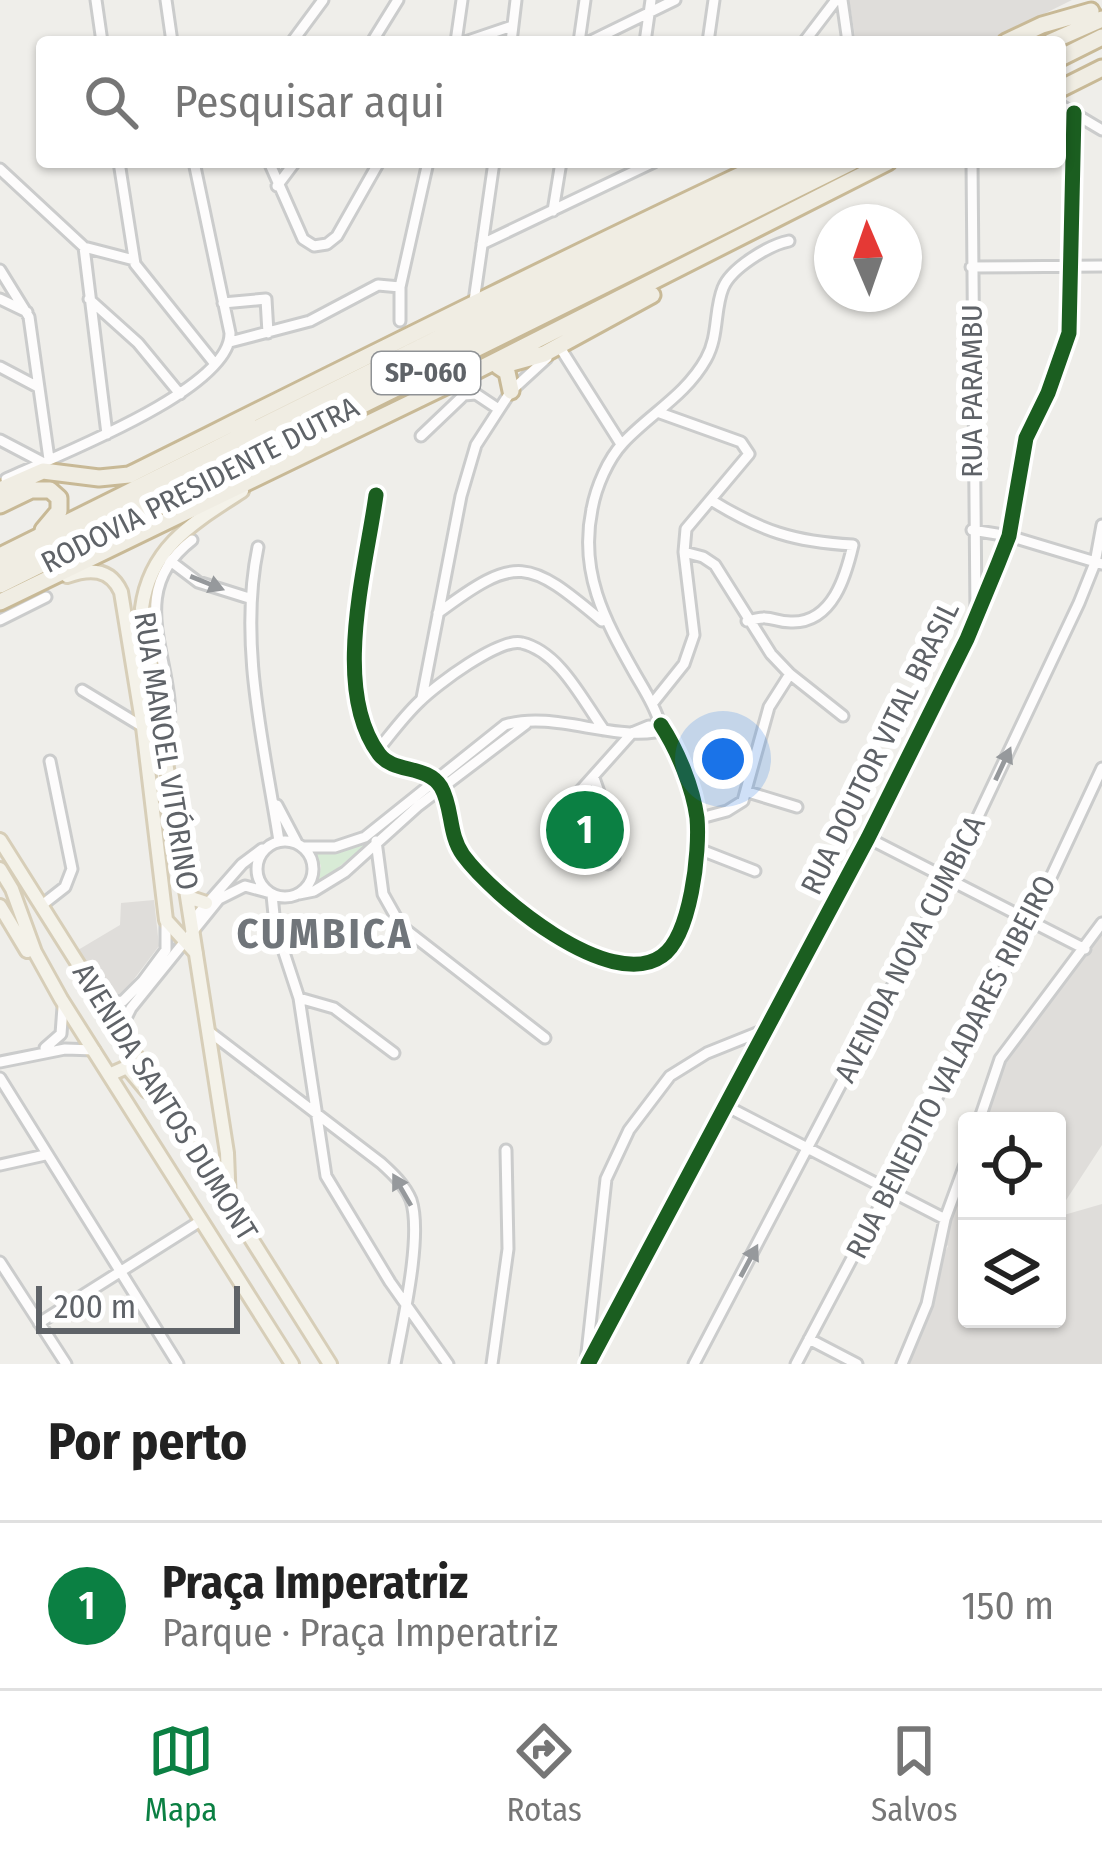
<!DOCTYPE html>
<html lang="pt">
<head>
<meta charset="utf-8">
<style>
  body { margin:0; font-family:"Fira Sans Condensed",sans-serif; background:#f2f2f2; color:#222 }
  .controls { position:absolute; right:36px; bottom:36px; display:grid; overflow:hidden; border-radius:12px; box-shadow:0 3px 9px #0004 }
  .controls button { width:108px; height:108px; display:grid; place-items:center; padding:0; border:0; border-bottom:3px solid #e0e0e0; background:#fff; color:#222; font:60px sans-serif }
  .compass { position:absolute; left:814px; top:204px; width:108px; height:108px; border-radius:50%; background:#fff; box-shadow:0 3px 9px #0004; rotate:358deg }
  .scale { position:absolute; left:36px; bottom:30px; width:204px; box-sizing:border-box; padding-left:12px; border:6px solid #5f6368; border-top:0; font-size:33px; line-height:42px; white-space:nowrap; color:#5f6368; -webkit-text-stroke:9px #fff; paint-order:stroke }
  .you { position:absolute; left:723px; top:759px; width:42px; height:42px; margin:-30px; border:9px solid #fff; border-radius:50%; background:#1a73e8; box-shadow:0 0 0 18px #1a73e833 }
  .badge { display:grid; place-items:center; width:78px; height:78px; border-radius:50%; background:#0b8043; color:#fff; font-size:39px; font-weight:700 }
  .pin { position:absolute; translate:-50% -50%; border:6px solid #fff; box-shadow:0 3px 12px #0006 }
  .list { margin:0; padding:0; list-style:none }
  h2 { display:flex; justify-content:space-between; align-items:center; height:156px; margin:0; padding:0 48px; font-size:51px }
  h2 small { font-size:39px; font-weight:400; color:#767676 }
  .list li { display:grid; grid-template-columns:78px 1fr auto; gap:36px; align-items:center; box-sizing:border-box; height:168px; padding:0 48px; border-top:3px solid #e0e0e0 }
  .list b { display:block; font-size:45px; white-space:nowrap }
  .list p { margin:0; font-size:39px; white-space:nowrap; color:#767676 }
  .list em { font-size:39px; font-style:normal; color:#767676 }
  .icon { flex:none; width:66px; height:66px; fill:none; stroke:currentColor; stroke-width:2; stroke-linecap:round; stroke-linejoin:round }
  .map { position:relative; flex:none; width:1102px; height:1364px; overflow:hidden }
  .search { position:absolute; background:#fff; box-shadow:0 3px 9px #0004; left:36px; right:36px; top:36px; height:132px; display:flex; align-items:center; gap:30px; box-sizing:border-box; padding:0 42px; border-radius:12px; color:#767676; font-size:45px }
  .sheet { height:324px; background:#fff }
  nav { display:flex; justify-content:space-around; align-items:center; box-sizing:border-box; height:168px; border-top:3px solid #e0e0e0; background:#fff; font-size:33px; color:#767676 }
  nav a { display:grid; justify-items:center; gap:6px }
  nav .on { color:#0b8043 }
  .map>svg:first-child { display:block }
  .industrial { fill:#dfddda }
  .green { fill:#d8ebd6 }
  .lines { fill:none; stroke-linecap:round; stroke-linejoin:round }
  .minor-casing { stroke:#cbcccc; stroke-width:15 }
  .major-casing { stroke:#d7ceb8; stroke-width:18 }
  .highway-casing { stroke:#c8b996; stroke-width:21 }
  .minor { stroke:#fdfcfc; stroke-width:9 }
  .major { stroke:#f4f2e9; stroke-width:12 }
  .highway { stroke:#f0ede3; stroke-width:15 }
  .cycleway-casing { stroke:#fff; stroke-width:22 }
  .cycleway { stroke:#1b5e20; stroke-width:15 }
  .oneway { fill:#96999c }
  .labels { text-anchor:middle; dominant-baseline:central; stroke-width:12; stroke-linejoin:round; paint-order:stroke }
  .shield { fill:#fff; stroke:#8f9295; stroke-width:3 }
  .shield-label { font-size:27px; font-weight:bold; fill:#5f6368 }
  .street-label { font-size:30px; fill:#5f6368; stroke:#fff }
  .district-label { font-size:42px; font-weight:bold; letter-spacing:3px; fill:#70757a; stroke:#fff }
</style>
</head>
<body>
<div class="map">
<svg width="1102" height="1364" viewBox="0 0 1102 1364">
  <rect width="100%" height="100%" fill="#efeeea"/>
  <path class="industrial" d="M 849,0 L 1072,0 L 987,42 L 856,42 Z
    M 154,900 L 159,946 L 122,995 L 108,993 L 78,950 L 120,925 L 121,903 Z
    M 1102,920 L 1102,1145 L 1057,1214 L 1057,1121 L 983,1121 L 1000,1070 Z
    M 967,1170 L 967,1319 L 1057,1319 L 1057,1217 L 1102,1204 L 1102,1364 L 894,1364 L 948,1246 L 942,1241 Z"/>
  <path class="green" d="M 430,787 L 432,791 L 318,884 L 321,866 L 315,851 C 381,849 380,817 430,787 Z
    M 586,793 L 606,839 L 602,859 L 558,821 Z"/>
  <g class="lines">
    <g class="minor-casing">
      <path id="minor" d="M 96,0 L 102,42
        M 166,0 L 172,42
        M 842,0 L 848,42
        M 292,42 L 323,0
        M 372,42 L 398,0
        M 456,42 L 462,0
        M 465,42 L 512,26
        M 511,42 L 516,0
        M 579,42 L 585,0
        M 589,42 L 675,0
        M 645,42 L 651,0
        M 708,42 L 714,0
        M 804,42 L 836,0
        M 1060,105 L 1102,130
        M 119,162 L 135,264 L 215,364
        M 269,162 L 303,239 L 314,246 L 327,244 L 337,236 L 379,162
        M 972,162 L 976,613
        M 0,169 L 84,247 L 134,260
        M 277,186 L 295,162
        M 553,211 L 561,162
        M 482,244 L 654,162
        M 84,247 L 107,434
        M 971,267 L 1102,266
        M 0,270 L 29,317 L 49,459
        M 0,299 L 27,312
        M 89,299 L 138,343 L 180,394
        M 474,301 L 494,162
        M 223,303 L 266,299 L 268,333
        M 400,321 L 400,287 L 428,162
        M 230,342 L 310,321 L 378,285 L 400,287
        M 559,346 L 621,444
        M 0,367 L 38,387
        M 421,436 L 464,395 L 476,394 L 497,408
        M 0,440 L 42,462
        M 6,479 C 53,457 231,390 230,333 L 194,162
        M 376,495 C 366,568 331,689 379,754 C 394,774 427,764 441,787 C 453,808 448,834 463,855 C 493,896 610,993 662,956 C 691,936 700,851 697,818 C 693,788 678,751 661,725
        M 711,500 C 761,531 794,542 853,545 C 846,575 833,622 793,622 C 772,623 774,613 747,621
        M 972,530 L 1009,536 L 1102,564
        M 258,547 C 238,643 264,745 279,841
        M 684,552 L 703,557 L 715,565 L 771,654 L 790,674 L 843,716
        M 169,560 L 198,582 L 249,598
        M 438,613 C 517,554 528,559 602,621
        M 0,620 L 46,597
        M 82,690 L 143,727
        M 422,698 L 461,496 L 476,445 L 511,391 L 547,358
        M 652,704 L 684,664 L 694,635 L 684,552 L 686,529 L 749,454 L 741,442 L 660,413
        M 659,721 C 654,704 643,688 634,672 C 604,619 579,572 592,509 C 596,487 608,459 623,443 C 650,414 686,395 706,359 C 719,336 714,310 723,288 C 731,268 769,245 789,241
        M 166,744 C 186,672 116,599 192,540
        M 377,751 C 391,734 404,716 420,701 C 436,685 500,637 522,643 C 560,652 583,701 604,730
        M 594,778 L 612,829 L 614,858 L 608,864 L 562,831 L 555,819 L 632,733 L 649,726
        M 748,792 L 797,807
        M 277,805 L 297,843
        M 697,819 L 727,811 L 743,801 L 769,707 L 790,674
        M 868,838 L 1085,949
        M257 869a28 28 0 1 1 56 0a28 28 0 1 1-56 0Z
        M 376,841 L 383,894 L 401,926 L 545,1038
        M 302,847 L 335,847 L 365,837 L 505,725 C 553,711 606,739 655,732
        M 696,848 L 755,871
        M 299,894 L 314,891 L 345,872 L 418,806 L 526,724
        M 272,895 L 275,925 L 299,998 L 326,1176 L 390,1282 L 448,1364
        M 42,905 L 65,887 L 72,869 L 50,761
        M 192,921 L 242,864 L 262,849
        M 101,997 L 113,1002 L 123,1001 L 143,981 L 166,950 L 166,920
        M 299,998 L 334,1008 L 394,1053
        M 207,1030 L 381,1163 C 392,1173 405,1185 411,1200 C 423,1236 402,1325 395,1364
        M 126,1037 L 125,1020 L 131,1008 L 219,899 L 245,886 L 267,892
        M 45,1048 L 61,1034 L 63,1007
        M 0,1062 L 65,1049 L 95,1050
        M 0,1078 L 178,1364
        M 726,1106 L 945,1219
        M 979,1121 L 1000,1059 L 1102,923
        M 0,1165 L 45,1155
        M 0,1262 L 66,1364
        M 39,1323 L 202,1220
        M 809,1339 L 857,1364
        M 586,1362 L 606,1179 L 629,1130 L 670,1076 L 707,1053 L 767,1029
        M 492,1364 L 508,1249 L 506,1150
        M 588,1364 L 868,838 L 967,639 L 998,564 L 1009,536 L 1026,438 L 1048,393 L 1069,333 L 1074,113
        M 694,1364 L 948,880 L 1079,603 L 1095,563 L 1102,525
        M 796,1364 L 1030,922 L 1102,768
        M 902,1364 L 927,1304 L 945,1219 L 967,1159"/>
    </g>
    <g class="major-casing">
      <path id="major" d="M 67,576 C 90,568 110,568 121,592 L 143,727 L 166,920 L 196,953
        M 0,840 L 330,1364
        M 0,869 L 12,889 L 35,952 L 61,999 L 292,1364
        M 188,897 L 206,903
        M 0,906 L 27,951
        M 109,1075 L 127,1067 L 147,1091
        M 229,1203 L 227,1153 L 142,608 C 150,547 194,522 242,491"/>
    </g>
    <g class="highway-casing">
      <path id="highway" d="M 1006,42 L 1042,25 L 1091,11
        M 1050,42 L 1102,19
        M 1060,58 L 1102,37
        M 1060,89 L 1102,68
        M 498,366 L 507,372 L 511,391
        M 501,366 L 544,354 L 652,295
        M 0,490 L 43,471 L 99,478 L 129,475 C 342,369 553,263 768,162
        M 0,505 L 31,490 L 50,490 L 59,498 L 59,511 L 43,530
        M 0,556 L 792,162
        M 0,572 L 825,162
        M 0,585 L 852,162
        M 0,602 L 458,380 L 888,162"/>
    </g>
    <use href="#minor" class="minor"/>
    <use href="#major" class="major"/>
    <use href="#highway" class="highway"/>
    <g class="cycleway-casing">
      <path id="cycleway" d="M 376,495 C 366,568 331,689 379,754 C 394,774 427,764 441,787 C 453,808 448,834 463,855 C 493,896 610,993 662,956 C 691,936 700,851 697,818 C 693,788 678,751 661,725
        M 588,1364 L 868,838 L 967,639 L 998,564 L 1009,536 L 1026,438 L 1048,393 L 1069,333 L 1074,113"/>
    </g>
    <use href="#cycleway" class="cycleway"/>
  </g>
  <defs><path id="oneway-solid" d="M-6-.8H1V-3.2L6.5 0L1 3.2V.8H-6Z" transform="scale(3)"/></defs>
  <g class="oneway">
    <use href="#oneway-solid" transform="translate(207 583) rotate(22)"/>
    <use href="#oneway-solid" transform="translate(1003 764) rotate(-65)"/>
    <use href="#oneway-solid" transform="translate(402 1190) rotate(-120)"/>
    <use href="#oneway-solid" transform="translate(749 1261) rotate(-62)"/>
  </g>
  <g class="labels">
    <rect class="shield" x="372" y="352" width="108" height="42" rx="9"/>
    <g class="shield-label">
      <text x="426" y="373">SP-060</text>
    </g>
    <g class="street-label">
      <text transform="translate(972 391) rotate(-90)">RUA PARAMBU</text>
      <text transform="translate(200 485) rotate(-27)">RODOVIA PRESIDENTE DUTRA</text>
      <text transform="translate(880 748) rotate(-64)">RUA DOUTOR VITAL BRASIL</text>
      <text transform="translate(166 751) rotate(81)">RUA MANOEL VITÓRINO</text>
      <text transform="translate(910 949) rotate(-63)">AVENIDA NOVA CUMBICA</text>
      <text transform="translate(951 1067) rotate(-63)">RUA BENEDITO VALADARES RIBEIRO</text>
      <text transform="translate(165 1102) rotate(58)">AVENIDA SANTOS DUMONT</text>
    </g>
    <g class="district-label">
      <text x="325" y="934">CUMBICA</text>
    </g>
  </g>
</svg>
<div class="controls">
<button><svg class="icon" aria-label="locate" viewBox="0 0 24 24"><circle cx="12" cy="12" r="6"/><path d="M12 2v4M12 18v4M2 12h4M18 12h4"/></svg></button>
<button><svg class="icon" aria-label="layers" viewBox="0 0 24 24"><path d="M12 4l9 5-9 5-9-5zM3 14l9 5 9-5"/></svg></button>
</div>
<svg class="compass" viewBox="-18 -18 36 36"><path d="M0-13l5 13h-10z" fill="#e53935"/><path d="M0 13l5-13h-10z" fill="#767676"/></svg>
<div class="scale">200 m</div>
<div class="you"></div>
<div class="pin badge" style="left:585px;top:830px">1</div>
<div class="search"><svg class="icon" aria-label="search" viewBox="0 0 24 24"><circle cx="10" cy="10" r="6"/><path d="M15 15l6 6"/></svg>Pesquisar aqui</div>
</div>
<section class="sheet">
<h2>Por perto<small></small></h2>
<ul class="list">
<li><span class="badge">1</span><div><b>Praça Imperatriz</b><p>Parque · Praça Imperatriz</p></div><em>150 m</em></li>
</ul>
</section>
<nav>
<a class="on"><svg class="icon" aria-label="map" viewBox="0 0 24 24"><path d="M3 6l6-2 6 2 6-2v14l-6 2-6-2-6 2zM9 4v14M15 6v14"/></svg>Mapa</a>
<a><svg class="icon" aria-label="directions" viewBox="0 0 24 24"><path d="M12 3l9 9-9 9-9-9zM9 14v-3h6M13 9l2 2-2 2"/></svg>Rotas</a>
<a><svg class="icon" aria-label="saved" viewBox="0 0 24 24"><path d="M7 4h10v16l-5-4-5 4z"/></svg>Salvos</a>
</nav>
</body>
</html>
